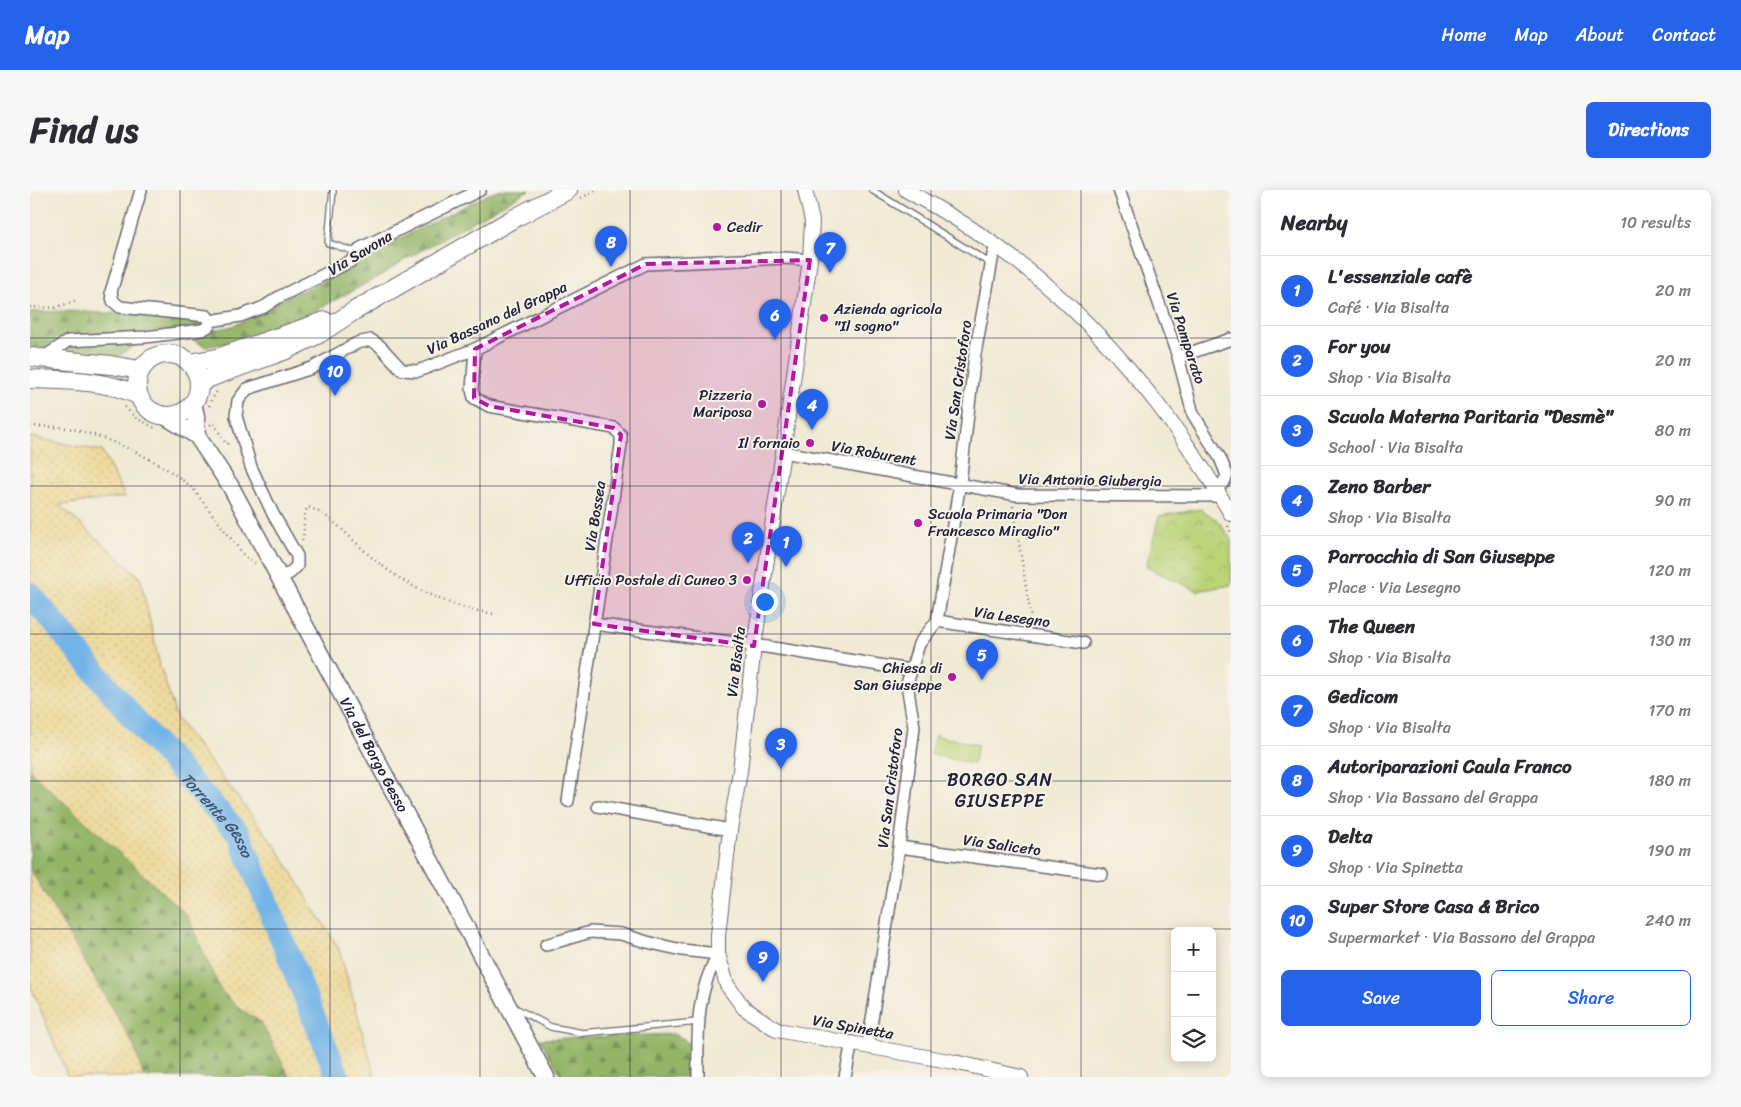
<!DOCTYPE html>
<html lang="en">
<head>
<meta charset="utf-8">
<style>
  body { margin:0; font-family:Sriracha,sans-serif; background:#f7f7f7; color:#2b2b33 }
  .controls { position:absolute; right:15px; bottom:15px; display:grid; overflow:hidden; border-radius:8px; box-shadow:0 2px 12px #0003 }
  .controls button { width:45px; height:45px; display:grid; place-items:center; padding:0; border:0; border-bottom:1px solid #e1e1e2; background:#fff; color:#2b2b33; font:25px sans-serif }
  .you { position:absolute; left:734px; top:411px; width:18px; height:18px; margin:-12px; border:4px solid #fff; border-radius:50%; background:#1a73e8; box-shadow:0 0 0 8px #1a73e833 }
  .badge { display:grid; place-items:center; width:32px; height:32px; border-radius:50%; background:#2563eb; color:#fff; font-size:16px; font-weight:700 }
  .pin { position:absolute; translate:-50% -41px; filter:drop-shadow(0 1px 2px #0008) }
  .pin::after { content:''; position:absolute; top:26px; width:18px; height:15px; background:inherit; clip-path:polygon(0 0,100% 0,50% 100%) }
  .list { margin:0; padding:0; list-style:none }
  h2 { display:flex; justify-content:space-between; align-items:center; height:65px; margin:0; padding:0 20px; font-size:21px }
  h2 small { font-size:16px; font-weight:400; color:#7c7c81 }
  .list li { display:grid; grid-template-columns:32px 1fr auto; gap:15px; align-items:center; box-sizing:border-box; height:70px; padding:0 20px; border-top:1px solid #e1e1e2 }
  .list b { display:block; font-size:19px; white-space:nowrap }
  .list p { margin:0; font-size:16px; white-space:nowrap; color:#7c7c81 }
  .list em { font-size:16px; font-style:normal; color:#7c7c81 }
  .actions { display:flex; gap:10px; padding:15px 20px }
  .actions a { flex:1; padding:11px 0; border:1px solid #2563eb; border-radius:8px; text-align:center; font-size:18px; color:#2563eb }
  .actions .main { background:#2563eb; color:#fff }
  .icon { flex:none; width:28px; height:28px; fill:none; stroke:currentColor; stroke-width:2; stroke-linecap:round; stroke-linejoin:round }
  .map { position:relative; flex:none; width:1201px; height:887px; overflow:hidden; border-radius:8px }
  header { display:flex; align-items:center; gap:30px; box-sizing:border-box; height:70px; padding:0 25px; background:#2563eb; color:#fff }
  header strong { font-size:24px }
  nav { display:flex; gap:28px; margin-inline-start:auto; font-size:18px }
  .intro { display:flex; align-items:center; justify-content:space-between; box-sizing:border-box; height:120px; padding:0 30px }
  h1 { margin:0; font-size:35px }
  .button { padding:12px 22px; border-radius:8px; background:#2563eb; color:#fff; font-size:18px; font-weight:700 }
  main { display:flex; gap:30px; padding:0 30px }
  aside { flex:1; background:#fff; border-radius:8px; box-shadow:0 2px 12px #0003 }
  .map>svg:first-child { display:block }
  .forest { fill:url(#forest-firs); stroke:#5b6c52 }
  .sand { fill:url(#sand-dots); stroke:#887e6c }
  .park { fill:url(#park-crowns); stroke:#6e7a59 }
  .garden { fill:#bbd377; stroke:#6e7a59 }
  .lines { fill:none; stroke-linecap:round; stroke-linejoin:round }
  .river { stroke:#72b4e7; stroke-width:24 }
  .service-casing { stroke:#6a6871; stroke-width:8 }
  .minor-casing { stroke:#6a6871; stroke-width:14 }
  .tertiary-casing { stroke:#6a6871; stroke-width:16 }
  .secondary-casing { stroke:#6a6871; stroke-width:19 }
  .primary-casing { stroke:#6a6871; stroke-width:20 }
  .path { stroke:#6a6871; stroke-width:2.5; stroke-dasharray:1 4; stroke-linecap:butt }
  .service { stroke:#fff; stroke-width:5.5 }
  .minor { stroke:#fff; stroke-width:11 }
  .tertiary { stroke:#fff; stroke-width:14 }
  .secondary { stroke:#fff; stroke-width:16 }
  .primary { stroke:#fff; stroke-width:18 }
  .marked { fill:#b5179e; fill-opacity:0.2; stroke:#b5179e; stroke-width:4; stroke-dasharray:10 6; stroke-linejoin:round }
  .grid { fill:none; stroke:#22223b; stroke-width:1; stroke-opacity:0.55 }
  .poi-dot { fill:#b5179e; stroke:#f7f3e8; stroke-width:2 }
  .labels { text-anchor:middle; dominant-baseline:central; stroke-width:4; stroke-linejoin:round; paint-order:stroke }
  .poi-label { font-size:15px; fill:#22223b; stroke:#f7f3e8; text-anchor:end }
  .street-label { font-size:15px; fill:#22223b; stroke:#f7f3e8 }
  .water-label { font-size:16px; font-style:italic; fill:#3e5577; stroke:#f7f3e8 }
  .quarter-label { font-size:18px; letter-spacing:1px; fill:#22223b; stroke:#f7f3e8 }
</style>
</head>
<body>
<header>
<strong>Map</strong>
<nav><a>Home</a><a>Map</a><a>About</a><a>Contact</a></nav>
</header>
<div class="intro"><h1>Find us</h1><a class="button">Directions</a></div>
<main>
<div class="map">
<svg width="1201" height="887" viewBox="0 0 1201 887">
  <defs>
    <pattern id="forest-firs" width="22" height="20" patternUnits="userSpaceOnUse" patternTransform="scale(1.25)"><rect width="22" height="20" fill="#94b568"/><path d="M5 1l3.5 6h-7zM16 11l3.5 6h-7z" fill="#789357"/></pattern>
    <pattern id="sand-dots" width="8" height="8" patternUnits="userSpaceOnUse" patternTransform="scale(1.25)"><rect width="8" height="8" fill="#eeda9e"/><path d="M2 2h.1M6 6h.1" fill="none" stroke="#ccbb89" stroke-width="1.8" stroke-linecap="round"/></pattern>
    <pattern id="park-crowns" width="20" height="18" patternUnits="userSpaceOnUse" patternTransform="scale(1.25)"><rect width="20" height="18" fill="#bbd377"/><path d="M2 6a3 3 0 1 1 6 0M12 15a3 3 0 1 1 6 0" fill="none" stroke="#a0b568"/></pattern>
  </defs>
  <rect width="100%" height="100%" fill="#f7f3e8"/>
  <filter id="ink" filterUnits="userSpaceOnUse"><feTurbulence type="fractalNoise" baseFrequency=".02" numOctaves="2"/><feDisplacementMap in="SourceGraphic" scale="10" xChannelSelector="R" yChannelSelector="G"/><feConvolveMatrix kernelMatrix="1 2 1 2 8 2 1 2 1" color-interpolation-filters="sRGB"/></filter>
  <filter id="wash" filterUnits="userSpaceOnUse"><feTurbulence type="fractalNoise" baseFrequency=".0096" numOctaves="4" result="noise"/><feDisplacementMap in="SourceGraphic" scale="20" xChannelSelector="R" yChannelSelector="G"/><feGaussianBlur stdDeviation="1.12" result="paint"/><feColorMatrix in="noise" values="0 0 0 0 0 0 0 0 0 0 0 0 0 0 0 0 0 1.4 0 .05"/><feComposite in="paint" operator="in"/></filter>
  <g filter="url(#wash)">
    <rect width="100%" height="100%" fill="#f0ead4"/>
    <path class="forest" d="M 471,0 L 499,0 L 378,68 L 348,87 L 281,123 L 206,151 L 176,157 L 161,149 L 185,140 L 202,136 L 236,121 L 255,108 L 319,80 L 333,67 L 457,5 Z
      M 37,121 L 170,128 L 173,131 L 173,135 L 164,138 L 28,148 L 14,158 L 0,157 L 0,122 Z
      M 114,150 L 88,166 L 32,162 L 43,155 Z
      M 0,581 L 157,725 L 191,801 L 212,820 L 231,832 L 260,887 L 114,887 L 103,854 L 0,679 Z
      M 643,844 L 654,849 L 660,855 L 660,887 L 532,887 L 510,849 Z"/>
    <path class="sand" d="M 0,247 L 72,261 L 95,307 L 29,315 L 110,387 L 130,476 L 147,529 L 247,658 L 309,759 L 345,887 L 260,887 L 231,832 L 212,820 L 191,801 L 157,725 L 0,581 Z
      M 0,679 L 103,854 L 114,887 L 38,887 L 0,794 Z"/>
    <path class="park" d="M 1171,319 L 1188,331 L 1201,349 L 1201,395 L 1168,401 L 1116,377 L 1129,326 Z"/>
    <path class="garden" d="M 905,545 L 948,555 L 943,574 L 901,564 Z"/>
    <g class="lines">
      <path class="river" id="s1" d="M 0,404 L 116,543 L 209,644 L 308,887"/>
    </g>
  </g>
  <g filter="url(#ink)">
    <g class="lines">
      <g class="service-casing">
        <path id="service" d="M 303,0 L 298,53 L 323,61 L 329,59
          M 842,0 L 961,74
          M 485,818 L 521,837 L 553,843 L 668,832"/>
      </g>
      <g class="minor-casing">
        <path id="minor" d="M 111,0 L 81,102 L 83,111 L 90,117 L 177,126 L 180,131
          M 1089,0 L 1148,167 L 1163,224 L 1190,268 L 1197,285 L 1194,292 L 1186,298
          M 180,131 L 210,126 L 234,117 L 249,107 L 321,71 L 331,58 L 450,0
          M 445,159 L 442,200 L 444,208 L 459,216 L 584,238 L 591,245 L 591,255 L 538,611
          M 1148,167 L 1201,149
          M 12,168 L 38,151 L 115,147 L 172,140 L 179,136 L 180,131
          M 753,262 L 987,305 L 1190,306
          M 250,388 L 260,383 L 267,376 L 267,366 L 243,324 L 221,277 L 206,226 L 208,211 L 217,199 L 282,178 L 327,153 L 341,150 L 350,156 L 372,180 L 388,181 L 445,159 L 616,74 L 756,68 L 780,70
          M 907,431 L 1053,453
          M 564,434 L 737,457 L 880,480
          M 568,616 L 700,640
          M 869,657 L 1072,684
          M 516,755 L 560,742 L 591,744 L 617,752 L 652,760 L 688,764 C 665,807 668,840 668,887
          M 838,855 L 869,657 L 884,537 L 877,494 L 889,454 L 907,431 L 930,293 L 945,164 L 963,65 L 966,56
          M 815,887 L 822,852"/>
      </g>
      <g class="tertiary-casing">
        <path id="tertiary" d="M 775,0 L 782,31 L 780,70 L 753,262 L 724,456 L 710,581 L 700,640 L 688,745 L 688,764 L 697,795 L 714,818 L 747,840 L 924,872 L 991,887
          M 876,0 C 898,13 921,25 942,39 C 1051,110 1136,213 1201,324"/>
      </g>
      <g class="secondary-casing">
        <g id="secondary">
          <path d="M 163,213 L 166,226 L 167,246"/>
          <path id="s2" d="M 133,225 L 167,246 L 201,297 L 516,887"/>
        </g>
      </g>
      <g class="primary-casing">
        <path id="primary" d="M107 195a31 31 0 1 1 62 0a31 31 0 1 1-62 0Z
          M 0,167 L 81,175 L 110,180
          M 160,173 L 187,168 L 295,131
          M 0,189 C 36,190 75,190 108,205
          M 169,195 L 179,188 L 256,160 L 289,144 L 324,121 L 481,30 L 538,0"/>
      </g>
      <path class="path" d="M 551,8 L 567,0
        M 0,117 L 24,118 L 48,110
        M 179,216 L 181,211 L 187,201
        M 95,217 L 106,228 L 125,238
        M 180,235 L 184,233 L 196,254 L 200,253 L 200,252
        M 0,236 C 14,237 29,236 42,239 C 79,247 138,274 164,300 L 215,367 L 225,373
        M 983,316 L 1002,434
        M 1198,336 L 1201,343
        M 272,350 C 276,339 271,328 278,317 C 301,325 320,348 338,364 C 374,396 419,418 466,424"/>
      <use href="#service" class="service"/>
      <use href="#minor" class="minor"/>
      <use href="#tertiary" class="tertiary"/>
      <use href="#secondary" class="secondary"/>
      <use href="#primary" class="primary"/>
    </g>
  </g>
  <path class="marked" d="M 780,70 L 724,456 L 564,434 L 591,245 L 584,238 L 459,216 L 444,208 L 445,159 L 616,74 Z"/>
  <path class="grid" d="M 150,0 L 150,887M 300,0 L 300,887M 450,0 L 450,887M 600,0 L 600,887M 751,0 L 751,887M 901,0 L 901,887M 1051,0 L 1051,887M 0,148 L 1201,148M 0,296 L 1201,296M 0,444 L 1201,444M 0,591 L 1201,591M 0,739 L 1201,739"/>
  <g class="poi-dot">
    <circle cx="687" cy="37" r="5"/>
    <circle cx="794" cy="128" r="5"/>
    <circle cx="732" cy="214" r="5"/>
    <circle cx="780" cy="253" r="5"/>
    <circle cx="888" cy="333" r="5"/>
    <circle cx="717" cy="390" r="5"/>
    <circle cx="922" cy="487" r="5"/>
  </g>
  <g class="labels">
    <g class="poi-label">
      <text x="697" y="37" text-anchor="start">Cedir</text>
      <text x="804" y="119" text-anchor="start">Azienda agricola<tspan x="804" dy="17">"Il sogno"</tspan></text>
      <text x="722" y="205">Pizzeria<tspan x="722" dy="17">Mariposa</tspan></text>
      <text x="770" y="253">Il fornaio</text>
      <text x="898" y="324" text-anchor="start">Scuola Primaria "Don<tspan x="898" dy="17">Francesco Miraglio"</tspan></text>
      <text x="707" y="390">Ufficio Postale di Cuneo 3</text>
      <text x="912" y="478">Chiesa di<tspan x="912" dy="17">San Giuseppe</tspan></text>
    </g>
    <g class="street-label">
      <text transform="translate(330 63) rotate(-31)">Via Savona</text>
      <text transform="translate(467 128) rotate(-25)">Via Bassano del Grappa</text>
      <text transform="translate(1156 148) rotate(72)">Via Pamparato</text>
      <text transform="translate(928 190) rotate(-82)">Via San Cristoforo</text>
      <text transform="translate(844 263) rotate(10)">Via Roburent</text>
      <text transform="translate(1060 290) rotate(1)">Via Antonio Giubergia</text>
      <text transform="translate(565 326) rotate(-81)">Via Bossea</text>
      <text transform="translate(982 427) rotate(8)">Via Lesegno</text>
      <text transform="translate(706 472) rotate(-83)">Via Bisalta</text>
      <text stroke="none"><textPath href="#s2" startOffset="405">Via del Borgo Gesso</textPath></text>
      <text transform="translate(860 598) rotate(-83)">Via San Cristoforo</text>
      <text transform="translate(972 655) rotate(8)">Via Saliceto</text>
      <text transform="translate(823 837) rotate(10)">Via Spinetta</text>
    </g>
    <g class="water-label">
      <text stroke="none"><textPath href="#s1" startOffset="290">Torrente Gesso</textPath></text>
    </g>
    <g class="quarter-label">
      <text x="970" y="590">BORGO SAN<tspan x="970" dy="21">GIUSEPPE</tspan></text>
    </g>
  </g>
</svg>
<div class="controls">
<button>+</button>
<button>−</button>
<button><svg class="icon" aria-label="layers" viewBox="0 0 24 24"><path d="M12 4l9 5-9 5-9-5zM3 14l9 5 9-5"/></svg></button>
</div>
<div class="you"></div>
<div class="pin badge" style="left:756px;top:377px">1</div>
<div class="pin badge" style="left:718px;top:373px">2</div>
<div class="pin badge" style="left:751px;top:579px">3</div>
<div class="pin badge" style="left:782px;top:240px">4</div>
<div class="pin badge" style="left:952px;top:490px">5</div>
<div class="pin badge" style="left:745px;top:150px">6</div>
<div class="pin badge" style="left:800px;top:83px">7</div>
<div class="pin badge" style="left:581px;top:77px">8</div>
<div class="pin badge" style="left:733px;top:792px">9</div>
<div class="pin badge" style="left:305px;top:206px">10</div>
</div>
<aside>
<h2>Nearby<small>10 results</small></h2>
<ul class="list">
<li><span class="badge">1</span><div><b>L'essenziale cafè</b><p>Café · Via Bisalta</p></div><em>20 m</em></li>
<li><span class="badge">2</span><div><b>For you</b><p>Shop · Via Bisalta</p></div><em>20 m</em></li>
<li><span class="badge">3</span><div><b>Scuola Materna Paritaria &quot;Desmè&quot;</b><p>School · Via Bisalta</p></div><em>80 m</em></li>
<li><span class="badge">4</span><div><b>Zeno Barber</b><p>Shop · Via Bisalta</p></div><em>90 m</em></li>
<li><span class="badge">5</span><div><b>Parrocchia di San Giuseppe</b><p>Place · Via Lesegno</p></div><em>120 m</em></li>
<li><span class="badge">6</span><div><b>The Queen</b><p>Shop · Via Bisalta</p></div><em>130 m</em></li>
<li><span class="badge">7</span><div><b>Gedicom</b><p>Shop · Via Bisalta</p></div><em>170 m</em></li>
<li><span class="badge">8</span><div><b>Autoriparazioni Caula Franco</b><p>Shop · Via Bassano del Grappa</p></div><em>180 m</em></li>
<li><span class="badge">9</span><div><b>Delta</b><p>Shop · Via Spinetta</p></div><em>190 m</em></li>
<li><span class="badge">10</span><div><b>Super Store Casa &amp; Brico</b><p>Supermarket · Via Bassano del Grappa</p></div><em>240 m</em></li>
</ul>
<div class="actions"><a class="main">Save</a><a>Share</a></div>
</aside>
</main>
</body>
</html>
